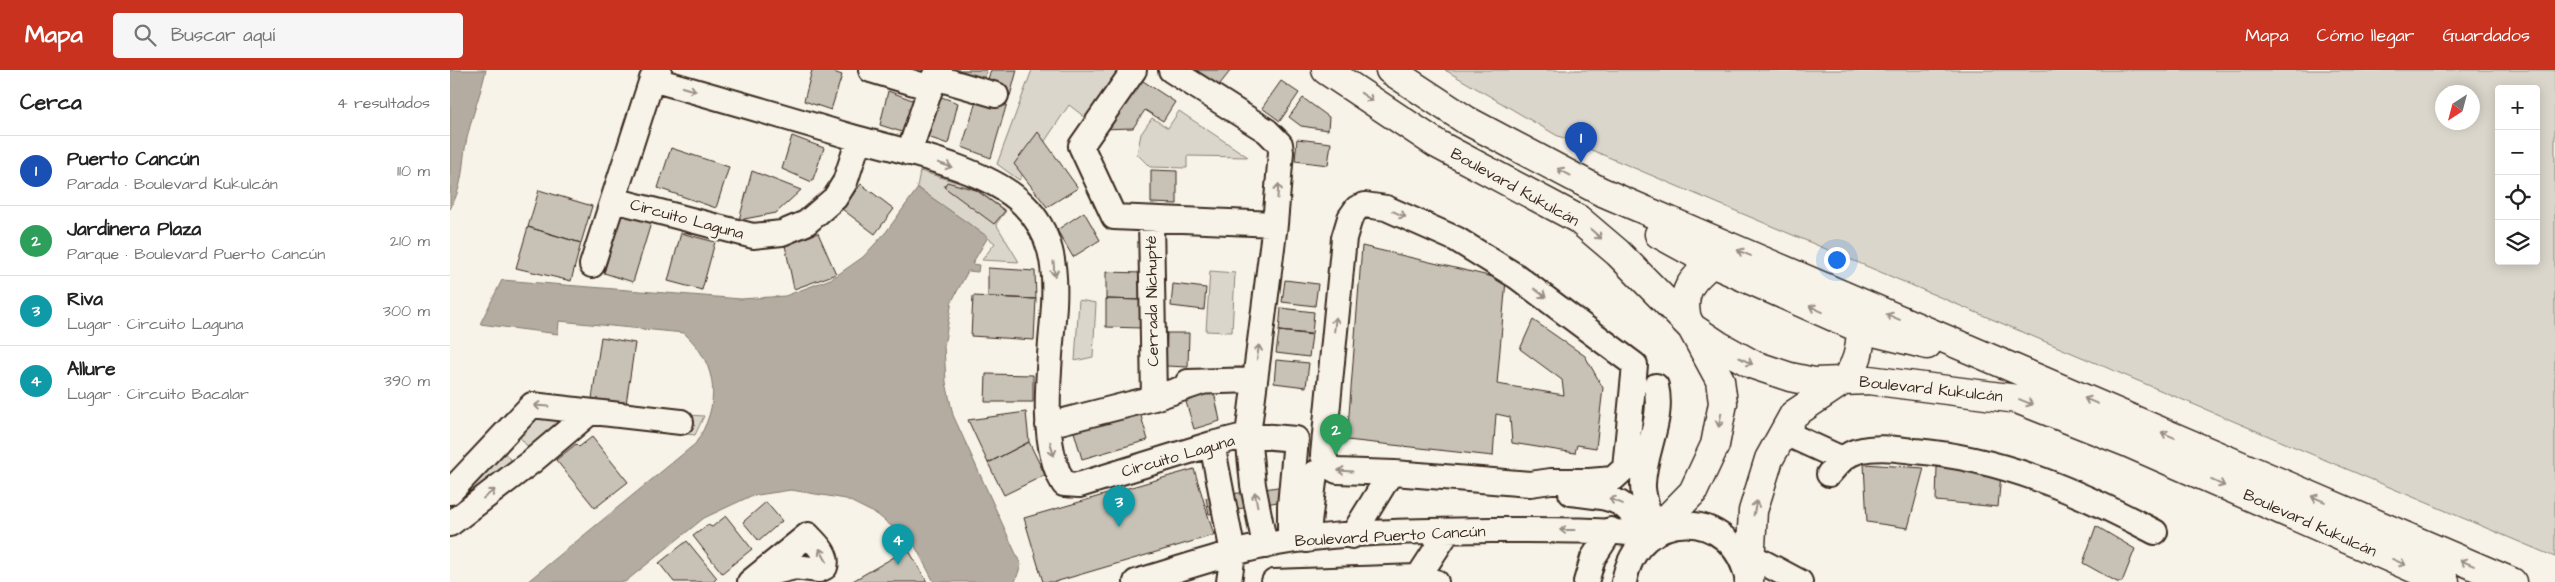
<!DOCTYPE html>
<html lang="es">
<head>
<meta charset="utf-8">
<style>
  body { margin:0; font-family:"Architects Daughter",sans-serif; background:#f6f6f6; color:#222 }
  .controls { position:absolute; right:15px; top:15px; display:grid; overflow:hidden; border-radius:5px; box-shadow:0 2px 12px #0003 }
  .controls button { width:45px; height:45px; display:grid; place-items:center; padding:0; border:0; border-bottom:1px solid #e0e0e0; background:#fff; color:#222; font:25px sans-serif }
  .compass { position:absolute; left:1985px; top:15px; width:45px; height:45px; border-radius:50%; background:#fff; box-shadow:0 2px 12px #0003; rotate:216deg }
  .you { position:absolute; left:1386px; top:189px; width:18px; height:18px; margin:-12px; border:4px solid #fff; border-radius:50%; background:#1a73e8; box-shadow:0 0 0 8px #1a73e833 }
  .badge { display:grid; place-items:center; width:32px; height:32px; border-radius:50%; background:#c8321e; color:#fff; font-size:16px; font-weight:700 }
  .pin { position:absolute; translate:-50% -41px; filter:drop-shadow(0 1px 2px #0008) }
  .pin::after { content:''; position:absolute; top:26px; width:18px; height:15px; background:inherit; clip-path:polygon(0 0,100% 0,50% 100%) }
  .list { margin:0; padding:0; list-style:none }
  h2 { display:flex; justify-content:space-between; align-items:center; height:65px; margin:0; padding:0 20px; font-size:21px }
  h2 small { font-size:16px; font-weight:400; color:#767676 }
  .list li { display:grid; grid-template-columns:32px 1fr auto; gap:15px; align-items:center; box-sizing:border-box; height:70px; padding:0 20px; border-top:1px solid #e0e0e0 }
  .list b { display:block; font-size:19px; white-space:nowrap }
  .list p { margin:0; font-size:16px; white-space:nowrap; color:#767676 }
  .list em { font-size:16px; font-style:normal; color:#767676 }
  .icon { flex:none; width:28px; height:28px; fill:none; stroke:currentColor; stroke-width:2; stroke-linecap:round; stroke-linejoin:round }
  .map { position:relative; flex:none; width:2105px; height:512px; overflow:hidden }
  header { display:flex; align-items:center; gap:30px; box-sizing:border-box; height:70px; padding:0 25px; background:#c8321e; color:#fff }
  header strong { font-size:24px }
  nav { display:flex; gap:28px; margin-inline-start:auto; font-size:18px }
  .search { width:350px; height:45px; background:#f6f6f6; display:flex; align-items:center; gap:12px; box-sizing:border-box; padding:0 18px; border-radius:5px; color:#767676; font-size:19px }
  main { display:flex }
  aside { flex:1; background:#fff }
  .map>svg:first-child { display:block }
  .green { fill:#dbd6cb; stroke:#8b8074; fill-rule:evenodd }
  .water { fill:#b4aca0; stroke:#84786c }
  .building { fill:#c8c1b6; stroke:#3b2a1e }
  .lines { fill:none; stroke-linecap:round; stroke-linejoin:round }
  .minor-casing { stroke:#3b2a1e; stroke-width:28 }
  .major-casing { stroke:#3b2a1e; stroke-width:31 }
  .minor { stroke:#f7f3e8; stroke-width:24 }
  .major { stroke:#f7f3e8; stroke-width:28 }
  .oneway { stroke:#998e83 }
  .labels { text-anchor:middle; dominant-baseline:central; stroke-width:5; stroke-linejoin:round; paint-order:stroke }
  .street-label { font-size:16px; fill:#3b2a1e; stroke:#f7f3e8 }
</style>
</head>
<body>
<header>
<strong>Mapa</strong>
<div class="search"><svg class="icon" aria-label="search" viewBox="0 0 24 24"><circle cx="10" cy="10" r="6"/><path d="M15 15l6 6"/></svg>Buscar aquí</div>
<nav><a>Mapa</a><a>Cómo llegar</a><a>Guardados</a></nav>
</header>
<main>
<aside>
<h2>Cerca<small>4 resultados</small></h2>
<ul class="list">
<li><span class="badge" style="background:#1a4fb4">1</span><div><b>Puerto Cancún</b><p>Parada · Boulevard Kukulcán</p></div><em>110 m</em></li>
<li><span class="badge" style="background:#2e9e5b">2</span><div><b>Jardinera Plaza</b><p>Parque · Boulevard Puerto Cancún</p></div><em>210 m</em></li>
<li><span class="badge" style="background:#0f9aa8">3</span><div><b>Riva</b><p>Lugar · Circuito Laguna</p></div><em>300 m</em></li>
<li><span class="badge" style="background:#0f9aa8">4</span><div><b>Allure</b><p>Lugar · Circuito Bacalar</p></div><em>390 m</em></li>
</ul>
</aside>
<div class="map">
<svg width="2105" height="512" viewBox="0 0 2105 512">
  <rect width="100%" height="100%" fill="#f7f3e8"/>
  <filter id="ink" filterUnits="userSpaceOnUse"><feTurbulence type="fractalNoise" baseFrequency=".02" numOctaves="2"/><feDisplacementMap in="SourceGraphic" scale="10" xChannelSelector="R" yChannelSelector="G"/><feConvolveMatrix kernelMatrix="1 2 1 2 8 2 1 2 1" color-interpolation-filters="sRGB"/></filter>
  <g filter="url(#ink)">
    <path class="green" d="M 582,0 L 672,0 L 636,48 L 619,35 L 569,110 L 547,94 Z
      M 995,0 L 2105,0 L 2105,487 L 1106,65 ZM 2049,19 L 2086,19 L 2086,191 L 2049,191 ZM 1992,22 L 2022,22 L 2022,52 L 1992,52 Z
      M 729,41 L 798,87 L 737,86 L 737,98 L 700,97 L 687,84 L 691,64 L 702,48 L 718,58 Z
      M 470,101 L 523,117 L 556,141 L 546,154 L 569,192 L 532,190 L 545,173 L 467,117 Z
      M 760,201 L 785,203 L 782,262 L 756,261 Z
      M 629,230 L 646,233 L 643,287 L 625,291 Z
      M 84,340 L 119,352 L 82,382 L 68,365 Z
      M 238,345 L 254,346 L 245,365 L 236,364 Z
      M 50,378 L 67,397 L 0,452 L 0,433 Z"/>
    <path class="water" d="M 0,0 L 36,0 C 31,23 22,45 17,68 C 11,95 15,112 0,139 Z
      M 468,118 L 538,167 L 522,194 L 529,195 L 528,202 L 518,201 L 502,231 L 494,276 L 496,312 L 503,345 L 571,495 L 565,512 L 484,512 L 465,476 L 428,445 L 396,429 L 341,420 L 301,426 L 254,448 L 175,512 L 77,512 L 245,374 C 271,336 269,295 234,263 L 109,251 L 108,264 L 30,254 L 52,210 L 291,229 L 335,226 L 383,208 L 413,187 L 436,162 Z"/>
    <path class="building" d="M 362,0 L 378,0 L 392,5 L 381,40 L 354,31 Z
      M 508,0 L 537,0 L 532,16 L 506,7 Z
      M 541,0 L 567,0 L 560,26 L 535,18 Z
      M 741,0 L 781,0 L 766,19 Z
      M 687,7 L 725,32 L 713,51 L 695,40 L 683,58 L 651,59 Z
      M 831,11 L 849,23 L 830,51 L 812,38 Z
      M 438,21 L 465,31 L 455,63 L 430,55 Z
      M 486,25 L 508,33 L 498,74 L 475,66 Z
      M 528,25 L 557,33 L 541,88 L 512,77 Z
      M 853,28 L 879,47 L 878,60 L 851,56 L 839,47 Z
      M 588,62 L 628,118 L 597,137 L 564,94 Z
      M 342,66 L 374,78 L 362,112 L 332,99 Z
      M 847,69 L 881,73 L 878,95 L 845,91 Z
      M 221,78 L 279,97 L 266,138 L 208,118 Z
      M 701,100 L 727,101 L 727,134 L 701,133 Z
      M 302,101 L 351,120 L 326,143 L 289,150 Z
      M 497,112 L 526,120 L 555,141 L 544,154 L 494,117 Z
      M 411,114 L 444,139 L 425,164 L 392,139 Z
      M 89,120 L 142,136 L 131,173 L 78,157 Z
      M 634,142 L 650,170 L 623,187 L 607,160 Z
      M 171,144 L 201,153 L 183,212 L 154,203 Z
      M 78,157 L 131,173 L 121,211 L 66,198 Z
      M 231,163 L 265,172 L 252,220 L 218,211 Z
      M 368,163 L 386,204 L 344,219 L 335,175 Z
      M 912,176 L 1056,210 L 1047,314 L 1114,325 L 1112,310 L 1070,279 L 1083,250 L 1135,286 L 1153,318 L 1146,378 L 1127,375 L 1125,383 L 1062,373 L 1060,347 L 1046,344 L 1043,386 L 897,370 Z
      M 538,198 L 585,201 L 586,229 L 538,227 Z
      M 656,202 L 693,203 L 692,230 L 656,229 Z
      M 835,210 L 868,214 L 865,236 L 832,232 Z
      M 723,214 L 756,218 L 754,240 L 721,236 Z
      M 523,226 L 586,229 L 584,270 L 521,266 Z
      M 656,229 L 692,230 L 692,258 L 656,257 Z
      M 831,238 L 864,242 L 862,264 L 829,261 Z
      M 829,261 L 862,265 L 859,287 L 826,283 Z
      M 717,263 L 739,263 L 738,297 L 716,296 Z
      M 151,267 L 185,273 L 176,334 L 142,329 Z
      M 826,290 L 859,293 L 856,317 L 824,313 Z
      M 536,304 L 583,305 L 583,332 L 535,332 Z
      M 763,317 L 770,351 L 744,359 L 734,325 Z
      M 688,336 L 698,370 L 632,389 L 622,355 Z
      M 576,342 L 579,372 L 538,393 L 518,350 Z
      M 142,367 L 178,412 L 145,438 L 106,390 L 126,374 L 129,377 Z
      M 579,372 L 595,405 L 554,425 L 538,393 Z
      M 1414,394 L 1474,398 L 1458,458 L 1417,452 Z
      M 1487,397 L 1551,404 L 1548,437 L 1486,431 Z
      M 744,399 L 764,465 L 605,512 L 593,512 L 574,448 Z
      M 834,416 L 833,431 L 759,444 L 756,428 Z
      M 316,432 L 332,451 L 309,471 L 293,452 Z
      M 276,446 L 302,479 L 272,503 L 243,466 L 258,455 L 262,457 Z
      M 1646,456 L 1685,479 L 1672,512 L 1667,512 L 1633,493 Z
      M 237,471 L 267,508 L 263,512 L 224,512 L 209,493 Z
      M 458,479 L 477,512 L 401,512 Z"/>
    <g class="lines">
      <g class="minor-casing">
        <path id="minor" d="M 209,0 L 202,9 C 269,28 336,47 402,67 C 452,81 537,98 573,134 C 602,162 606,197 604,235 C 601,285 587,371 614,414 L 629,415 L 762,374 L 798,365 L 846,369 L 840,436 L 840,471
          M 421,0 L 481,18
          M 684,0 L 631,76 L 664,147 L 825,154
          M 721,0 L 817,61 L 830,74 L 831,82 L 825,154 L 798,365 L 803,415 L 815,476
          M 459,83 L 484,7 L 546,25
          M 164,130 L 303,166 L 332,163 L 356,153 L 385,128 L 395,112 L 409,69
          M 701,150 L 704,328
          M 142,195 L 202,9
          M 738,312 L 805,310
          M 598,355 L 704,328 L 752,312
          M 1333,362 L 1392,389
          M 762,374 L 783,483 L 779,512
          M 1379,404 C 1387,395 1395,384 1408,381 C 1427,376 1446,379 1465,381 C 1552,388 1629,422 1705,462
          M 0,422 L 82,335 L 231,352
          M 1121,423 C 1169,429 1169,426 1200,465
          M 0,454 L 81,392 L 139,343
          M 1203,463 C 1201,451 1192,425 1193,414 C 1194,380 1214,350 1206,316
          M 902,466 L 937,409 L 944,403 L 1080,414 L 1101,411 L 1139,411 L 1163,409 L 1175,398 L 1185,295 L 1066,206 L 1006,169 L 936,138 L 915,135 L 907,138 L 900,148 L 894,168 L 873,385 L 878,396 L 887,401 L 944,403
          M 857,470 L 865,403
          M 1286,478 L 1350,512
          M 300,512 L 358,465 C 366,474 379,484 375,497 L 369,500 L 345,497 L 308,506
          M 686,512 C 737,497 787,479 840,471 C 906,461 975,461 1041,460 C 1094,460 1147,459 1200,465
          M 824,512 L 967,507 L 986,512
          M 965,512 L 998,461
          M 1136,512 L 1143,488 L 1161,460
          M 1174,512 C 1187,436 1284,435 1298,511"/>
      </g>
      <g class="major-casing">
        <path id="major" d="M 876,0 L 987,74 L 1128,149 L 1168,183 L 1241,257 L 1268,275 L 1304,295 L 1340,307 L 1364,312 L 1419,310 L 1567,329 L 1676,372 L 1995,512
          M 940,0 L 1016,50 L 1150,121 L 2062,512
          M 1209,164 L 1262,193 L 1411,259 L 1477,275
          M 1203,463 L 1243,422 L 1265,375 L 1273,333 L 1270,310 L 1237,249 C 1230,222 1242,209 1262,193
          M 1299,512 L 1303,441 L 1319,389 L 1344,344 L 1393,311 C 1408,295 1410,280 1411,259"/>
      </g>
      <use href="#minor" class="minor"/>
      <use href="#major" class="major"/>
    </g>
    <defs><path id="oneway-shaft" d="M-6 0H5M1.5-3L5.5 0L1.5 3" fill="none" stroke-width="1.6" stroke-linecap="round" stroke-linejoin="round" transform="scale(1.25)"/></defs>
    <g class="oneway">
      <use href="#oneway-shaft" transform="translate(239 19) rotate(16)"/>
      <use href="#oneway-shaft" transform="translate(917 27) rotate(34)"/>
      <use href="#oneway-shaft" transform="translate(495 95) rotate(18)"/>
      <use href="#oneway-shaft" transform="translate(1114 102) rotate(-152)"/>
      <use href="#oneway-shaft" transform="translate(828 121) rotate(-85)"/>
      <use href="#oneway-shaft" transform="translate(949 144) rotate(24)"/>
      <use href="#oneway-shaft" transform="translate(1146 164) rotate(41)"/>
      <use href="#oneway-shaft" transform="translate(1294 183) rotate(-157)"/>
      <use href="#oneway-shaft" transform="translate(604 199) rotate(86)"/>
      <use href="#oneway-shaft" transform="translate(1090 223) rotate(37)"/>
      <use href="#oneway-shaft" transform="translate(1366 239) rotate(-156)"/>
      <use href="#oneway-shaft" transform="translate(1443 247) rotate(-157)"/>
      <use href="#oneway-shaft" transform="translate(885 254) rotate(-84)"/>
      <use href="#oneway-shaft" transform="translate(808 282) rotate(-82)"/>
      <use href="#oneway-shaft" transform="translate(1296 291) rotate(27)"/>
      <use href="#oneway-shaft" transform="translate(1641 331) rotate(-157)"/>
      <use href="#oneway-shaft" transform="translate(1576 332) rotate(22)"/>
      <use href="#oneway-shaft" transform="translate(91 336) rotate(-176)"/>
      <use href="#oneway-shaft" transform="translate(1270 350) rotate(101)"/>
      <use href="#oneway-shaft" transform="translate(1718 365) rotate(-157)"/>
      <use href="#oneway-shaft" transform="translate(602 379) rotate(76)"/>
      <use href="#oneway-shaft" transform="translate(895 401) rotate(-176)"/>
      <use href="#oneway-shaft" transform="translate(1768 413) rotate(24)"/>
      <use href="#oneway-shaft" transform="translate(39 424) rotate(-37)"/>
      <use href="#oneway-shaft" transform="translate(806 429) rotate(-101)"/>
      <use href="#oneway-shaft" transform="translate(1868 429) rotate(-157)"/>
      <use href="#oneway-shaft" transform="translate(1166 431) rotate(-157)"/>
      <use href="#oneway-shaft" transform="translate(1305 438) rotate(-79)"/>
      <use href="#oneway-shaft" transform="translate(1117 460) rotate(180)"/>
      <use href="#oneway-shaft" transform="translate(373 485) rotate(-119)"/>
      <use href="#oneway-shaft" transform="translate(1949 492) rotate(24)"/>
      <use href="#oneway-shaft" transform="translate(2017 493) rotate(-157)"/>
    </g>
  </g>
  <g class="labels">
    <g class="street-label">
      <text transform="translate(1065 117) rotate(29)">Boulevard Kukulcán</text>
      <text transform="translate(237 149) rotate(15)">Circuito Laguna</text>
      <text transform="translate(702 231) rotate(-91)">Cerrada Nichupté</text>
      <text transform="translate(1481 319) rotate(6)">Boulevard Kukulcán</text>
      <text transform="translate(728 386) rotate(-16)">Circuito Laguna</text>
      <text transform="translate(1860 453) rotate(24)">Boulevard Kukulcán</text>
      <text transform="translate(940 466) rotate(-3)">Boulevard Puerto Cancún</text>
    </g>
  </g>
</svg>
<div class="controls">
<button>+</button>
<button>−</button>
<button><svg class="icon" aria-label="locate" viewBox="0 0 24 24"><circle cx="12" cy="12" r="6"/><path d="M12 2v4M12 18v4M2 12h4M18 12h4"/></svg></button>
<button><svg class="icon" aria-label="layers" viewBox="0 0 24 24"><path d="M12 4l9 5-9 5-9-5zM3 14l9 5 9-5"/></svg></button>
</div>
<svg class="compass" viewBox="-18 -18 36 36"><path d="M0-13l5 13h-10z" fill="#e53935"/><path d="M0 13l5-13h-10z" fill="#767676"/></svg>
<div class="you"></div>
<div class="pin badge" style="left:1131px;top:93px;background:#1a4fb4">1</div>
<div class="pin badge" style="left:886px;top:385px;background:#2e9e5b">2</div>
<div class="pin badge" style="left:669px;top:457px;background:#0f9aa8">3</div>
<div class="pin badge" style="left:448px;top:495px;background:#0f9aa8">4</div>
</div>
</main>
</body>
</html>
